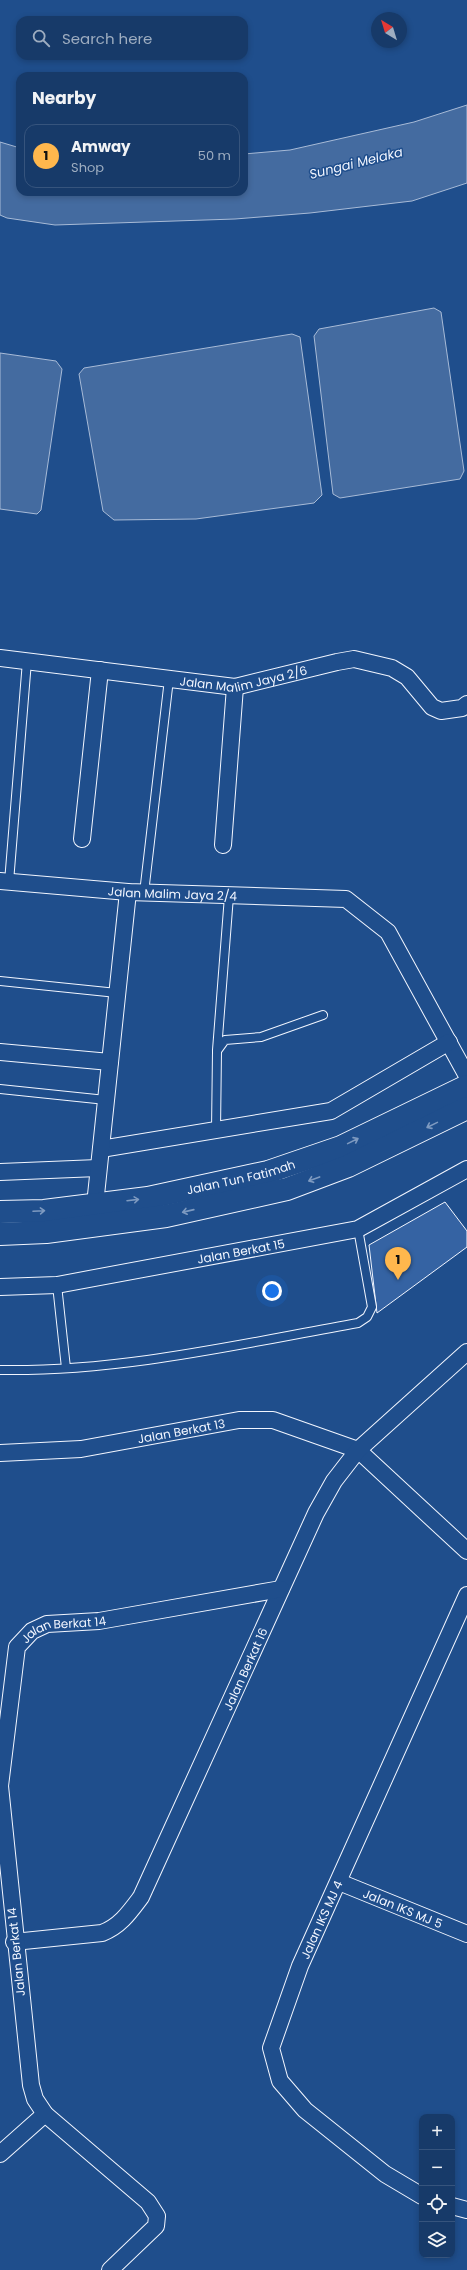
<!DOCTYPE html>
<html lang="en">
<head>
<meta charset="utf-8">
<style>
  body { margin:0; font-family:Poppins,sans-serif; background:#20416f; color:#f1f3f6 }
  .controls { position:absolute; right:12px; bottom:12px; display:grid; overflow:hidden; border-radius:8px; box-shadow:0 2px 6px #0003 }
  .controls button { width:36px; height:36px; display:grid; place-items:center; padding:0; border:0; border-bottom:1px solid #36547d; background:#173a69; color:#f1f3f6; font:20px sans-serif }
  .compass { position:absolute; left:371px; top:12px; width:36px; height:36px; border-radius:50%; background:#173a69; box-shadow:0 2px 6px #0003; rotate:322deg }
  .you { position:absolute; left:272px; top:1291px; width:14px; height:14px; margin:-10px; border:3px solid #fff; border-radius:50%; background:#1a73e8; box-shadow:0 0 0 6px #1a73e833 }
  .badge { display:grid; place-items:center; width:26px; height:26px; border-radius:50%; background:#ffb74d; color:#111; font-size:13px; font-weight:700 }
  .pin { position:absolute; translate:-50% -33px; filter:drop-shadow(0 1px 2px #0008) }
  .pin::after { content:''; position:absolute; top:21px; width:14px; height:12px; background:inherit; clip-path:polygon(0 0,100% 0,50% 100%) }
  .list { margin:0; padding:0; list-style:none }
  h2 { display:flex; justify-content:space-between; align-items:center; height:52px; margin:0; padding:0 16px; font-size:17px }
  h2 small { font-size:13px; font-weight:400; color:#9eadc0 }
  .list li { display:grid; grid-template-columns:26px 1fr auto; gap:12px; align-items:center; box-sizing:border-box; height:64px; margin:0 8px 8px; padding:0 8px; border:1px solid #36547d; border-radius:12px }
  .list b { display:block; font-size:15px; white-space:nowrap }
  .list p { margin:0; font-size:13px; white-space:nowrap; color:#9eadc0 }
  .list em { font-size:13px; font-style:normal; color:#9eadc0 }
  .icon { flex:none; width:22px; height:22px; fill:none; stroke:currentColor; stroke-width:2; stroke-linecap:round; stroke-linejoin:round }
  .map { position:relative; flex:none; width:467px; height:2270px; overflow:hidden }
  .search { position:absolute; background:#173a69; box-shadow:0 2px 6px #0003; left:16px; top:16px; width:232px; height:44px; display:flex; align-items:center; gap:10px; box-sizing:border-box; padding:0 14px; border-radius:12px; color:#9eadc0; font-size:15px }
  .panel { position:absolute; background:#173a69; box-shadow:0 2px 6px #0003; left:16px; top:72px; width:232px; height:124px; border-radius:12px }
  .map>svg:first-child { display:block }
  .water { fill:#446ba0; stroke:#a8bbd7 }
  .building { fill:#3563a3; stroke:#f2f6ff }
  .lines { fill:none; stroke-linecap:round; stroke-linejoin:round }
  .service-casing { stroke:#f2f6ff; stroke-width:10 }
  .minor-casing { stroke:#f2f6ff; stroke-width:18 }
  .secondary-casing { stroke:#f2f6ff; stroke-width:24 }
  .service { stroke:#1f4e8c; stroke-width:8 }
  .minor { stroke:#1f4e8c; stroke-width:16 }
  .secondary { stroke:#1f4e8c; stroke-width:22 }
  .oneway { stroke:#7e9ac0 }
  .labels { text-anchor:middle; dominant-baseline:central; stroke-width:3; stroke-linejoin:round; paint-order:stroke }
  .street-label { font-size:12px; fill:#f2f6ff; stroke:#1f4e8c }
  .water-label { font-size:13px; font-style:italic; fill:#f2f6ff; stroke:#1f4e8c }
</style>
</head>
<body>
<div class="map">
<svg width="467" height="2270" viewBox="0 0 467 2270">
  <rect width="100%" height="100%" fill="#1f4e8c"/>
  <path class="water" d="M 467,105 L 467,183 L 412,201 L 310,213 L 235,219 L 55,225 L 7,218 L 0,215 L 0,142 L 20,148 L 20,192 L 244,192 L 244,154 L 290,150 L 414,122 Z
    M 434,308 L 441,312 L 464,471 L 460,479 L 340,498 L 333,494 L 314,336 L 319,329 Z
    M 292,334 L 300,337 L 322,495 L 314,503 L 196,519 L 114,520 L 103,511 L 79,374 L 84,368 Z
    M 0,353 L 56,361 L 62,369 L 41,510 L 37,514 L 0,509 Z"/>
  <path class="building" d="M 445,1202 L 467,1231 L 467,1247 L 377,1313 L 369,1245 Z"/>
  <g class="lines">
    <g class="service-casing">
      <path id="service" d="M 9,882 L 27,661
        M 144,893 L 169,679
        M 0,981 L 117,993
        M 217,1050 L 229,896
        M 0,1089 L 106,1100
        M 216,1130 L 217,1051 L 225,1040 L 261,1037 L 323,1015
        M 57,1285 L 66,1368
        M 0,1370 C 121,1372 240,1344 358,1323 L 367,1317 L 372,1307 L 358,1229"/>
    </g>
    <g class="minor-casing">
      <g id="minor">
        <path id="s1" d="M 0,658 L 235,687 L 337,662 L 354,659 L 392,668 L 407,677 L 432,707 L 441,711 L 462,708 L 467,704"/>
        <path d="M 82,839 L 100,670"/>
        <path d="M 223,845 L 235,687"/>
        <path id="s2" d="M 0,881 L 128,892 L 346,899 L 388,932 L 467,1076"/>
        <path d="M 0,1052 L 110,1062"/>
        <path d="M 101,1149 L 331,1111 L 449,1042"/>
        <path d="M 0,1172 L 98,1168"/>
        <path d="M 94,1214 L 128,892"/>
        <path id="s3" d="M 0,1287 L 57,1285 L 358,1229 L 467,1169"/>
        <path id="s4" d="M 0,1453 L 81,1449 L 239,1420 L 273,1420 L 358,1450 L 467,1551"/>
        <path id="s5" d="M 339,1882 L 467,1934"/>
        <path id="s6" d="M 14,1942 L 102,1933 C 120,1926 129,1913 141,1897 L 316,1513 L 334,1481 L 358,1450 L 467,1352"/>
        <path d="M 0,2154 L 45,2114"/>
        <path id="s7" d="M 422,2196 L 385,2174 L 305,2110 L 280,2081 L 271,2048 L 300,1966 L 467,1595"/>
        <path d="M 452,2206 L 467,2210"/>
        <path id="s8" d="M 110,2270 L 156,2226 L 157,2216 L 148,2202 L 45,2114 L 35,2099 L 31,2085 L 0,1786 L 17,1647 L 32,1631 L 47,1624 L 99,1621 L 281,1589"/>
      </g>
    </g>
    <g class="secondary-casing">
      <g id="secondary">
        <path id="s9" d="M 0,1212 L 44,1211 L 148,1198 L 268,1172 L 341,1147 L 467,1086"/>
        <path d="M 0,1234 L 46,1232 L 166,1216 L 287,1189 L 348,1166 L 467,1108"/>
      </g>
    </g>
    <use href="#service" class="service"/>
    <use href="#minor" class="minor"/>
    <use href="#secondary" class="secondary"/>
  </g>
  <defs><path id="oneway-shaft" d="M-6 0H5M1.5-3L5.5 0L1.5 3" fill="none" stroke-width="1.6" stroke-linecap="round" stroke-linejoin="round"/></defs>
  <g class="oneway">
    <use href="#oneway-shaft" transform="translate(432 1125) rotate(154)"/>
    <use href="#oneway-shaft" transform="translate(353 1141) rotate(-26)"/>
    <use href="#oneway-shaft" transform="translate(314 1179) rotate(160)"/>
    <use href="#oneway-shaft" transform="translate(133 1200) rotate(-7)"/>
    <use href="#oneway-shaft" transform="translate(39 1211) rotate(-3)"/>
    <use href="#oneway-shaft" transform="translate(188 1211) rotate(167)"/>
  </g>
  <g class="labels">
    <g class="street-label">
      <text stroke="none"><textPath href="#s1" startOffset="246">Jalan Malim Jaya 2/6</textPath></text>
      <text stroke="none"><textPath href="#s2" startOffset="173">Jalan Malim Jaya 2/4</textPath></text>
      <text stroke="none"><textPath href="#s9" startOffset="244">Jalan Tun Fatimah</textPath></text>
      <text stroke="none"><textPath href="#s3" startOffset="244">Jalan Berkat 15</textPath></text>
      <text stroke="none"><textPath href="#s4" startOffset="183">Jalan Berkat 13</textPath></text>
      <text stroke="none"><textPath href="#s8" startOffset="752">Jalan Berkat 14</textPath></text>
      <text stroke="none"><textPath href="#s6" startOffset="393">Jalan Berkat 16</textPath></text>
      <text stroke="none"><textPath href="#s5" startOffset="69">Jalan IKS MJ 5</textPath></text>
      <text stroke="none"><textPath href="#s7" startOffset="356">Jalan IKS MJ 4</textPath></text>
      <text transform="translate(16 1952) rotate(-96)">Jalan Berkat 14</text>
    </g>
    <g class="water-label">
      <text transform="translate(356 163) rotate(-14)">Sungai Melaka</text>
    </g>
  </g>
</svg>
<div class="controls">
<button>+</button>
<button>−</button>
<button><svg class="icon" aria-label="locate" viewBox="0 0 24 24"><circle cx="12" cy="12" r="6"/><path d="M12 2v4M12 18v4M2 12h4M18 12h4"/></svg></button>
<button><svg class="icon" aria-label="layers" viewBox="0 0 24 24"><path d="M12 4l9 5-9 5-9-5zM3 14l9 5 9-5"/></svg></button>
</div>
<svg class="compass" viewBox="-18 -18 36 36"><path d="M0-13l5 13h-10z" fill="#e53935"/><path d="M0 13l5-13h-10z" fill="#9eadc0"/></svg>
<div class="you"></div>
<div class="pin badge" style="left:398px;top:1280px">1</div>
<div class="search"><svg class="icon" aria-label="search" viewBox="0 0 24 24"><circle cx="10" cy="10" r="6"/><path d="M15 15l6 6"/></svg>Search here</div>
<section class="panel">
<h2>Nearby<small></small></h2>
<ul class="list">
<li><span class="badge">1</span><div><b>Amway</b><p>Shop</p></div><em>50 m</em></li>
</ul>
</section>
</div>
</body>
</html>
